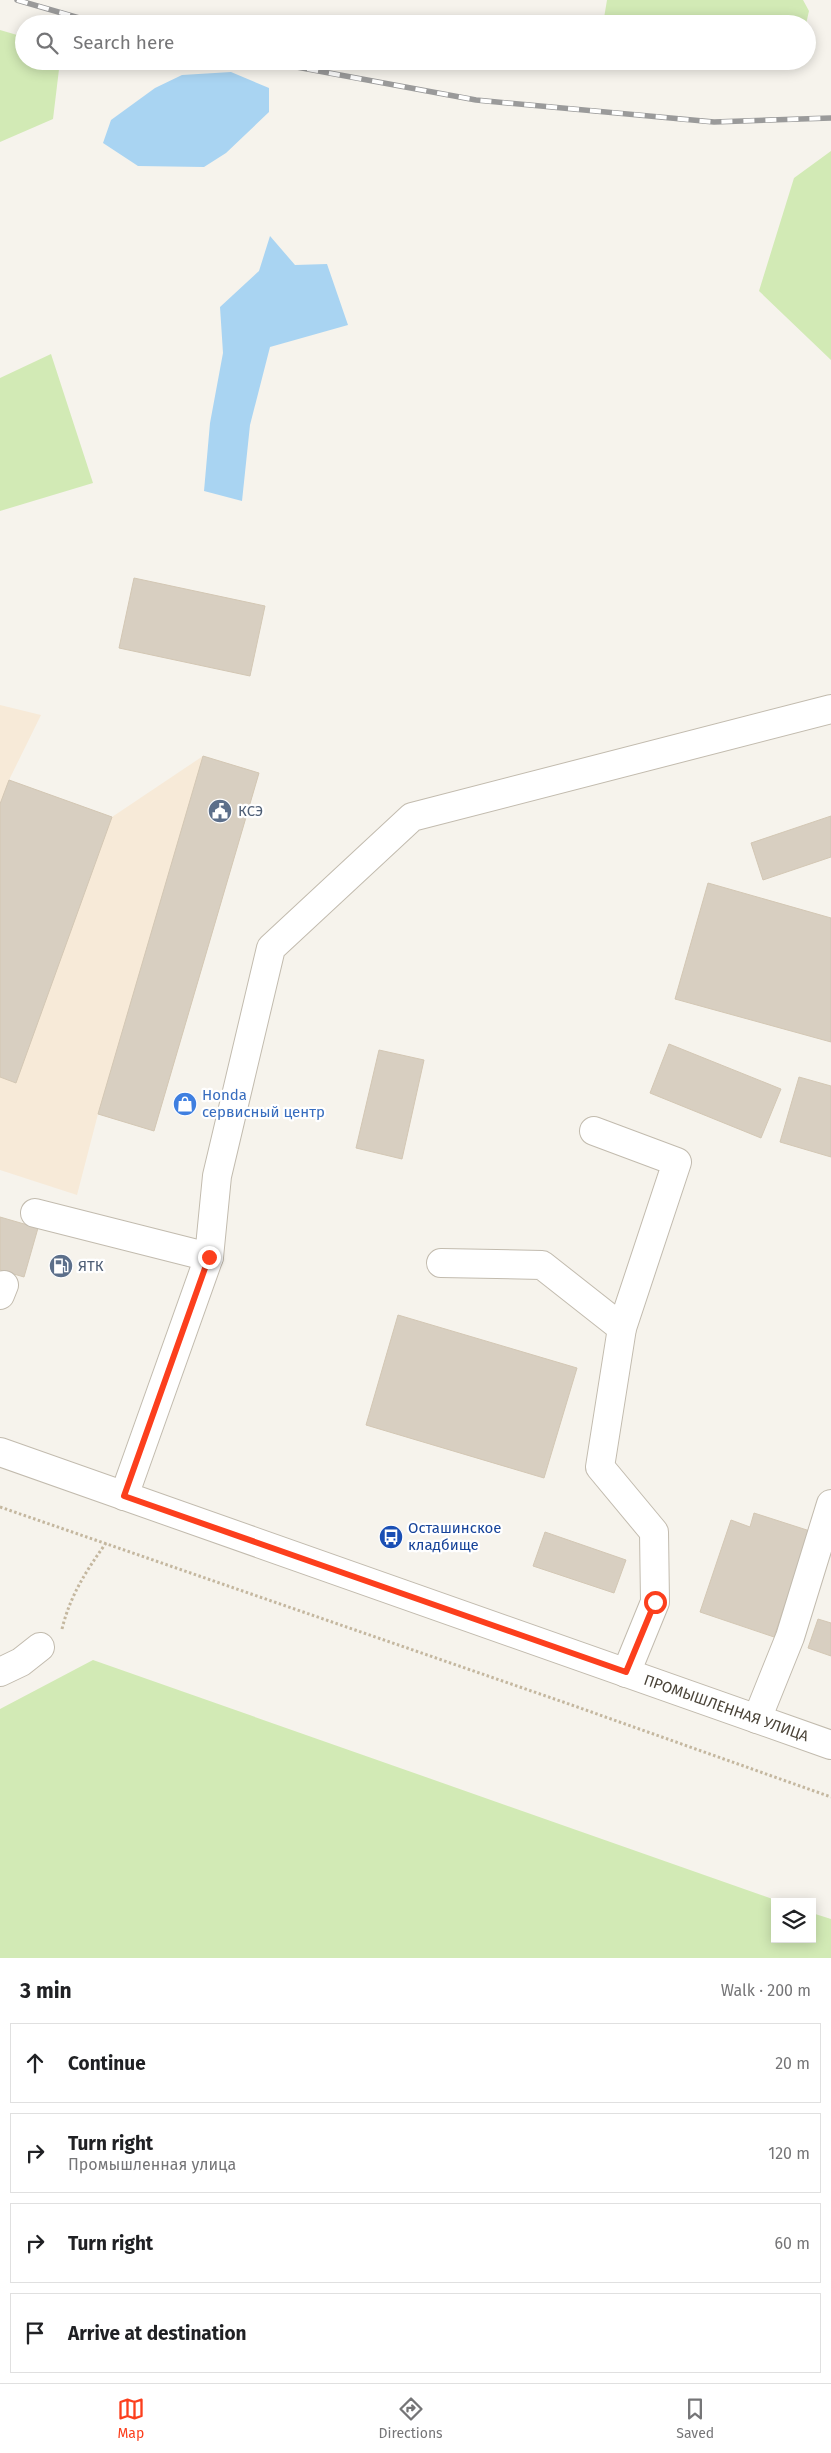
<!DOCTYPE html>
<html lang="en">
<head>
<meta charset="utf-8">
<style>
  body { margin:0; font-family:"Fira Sans",sans-serif; background:#f6f6f6; color:#202124 }
  .controls { position:absolute; right:15px; bottom:15px; display:grid; overflow:hidden; border-radius:0px; box-shadow:0 2px 12px #0003 }
  .controls button { width:45px; height:45px; display:grid; place-items:center; padding:0; border:0; border-bottom:1px solid #e0e0e0; background:#fff; color:#202124; font:25px sans-serif }
  .stop { position:absolute; width:15px; height:15px; margin:-11px; border:4px solid #fc3f1d; border-radius:50%; background:#fff }
  .stop.end { background:#fc3f1d; border-color:#fff; box-shadow:0 1px 5px #0008 }
  .list { margin:0; padding:0; list-style:none }
  h2 { display:flex; justify-content:space-between; align-items:center; height:65px; margin:0; padding:0 20px; font-size:21px }
  h2 small { font-size:16px; font-weight:400; color:#757577 }
  .list li { display:grid; grid-template-columns:32px 1fr auto; gap:15px; align-items:center; box-sizing:border-box; height:80px; margin:0 10px 10px; padding:0 10px; border:1px solid #e0e0e0; border-radius:0px }
  .list b { display:block; font-size:19px; white-space:nowrap }
  .list p { margin:0; font-size:16px; white-space:nowrap; color:#757577 }
  .list em { font-size:16px; font-style:normal; color:#757577 }
  .icon { flex:none; width:28px; height:28px; fill:none; stroke:currentColor; stroke-width:2; stroke-linecap:round; stroke-linejoin:round }
  .map { position:relative; flex:none; width:831px; height:1958px; overflow:hidden }
  .search { position:absolute; background:#fff; box-shadow:0 2px 12px #0003; left:15px; right:15px; top:15px; height:55px; display:flex; align-items:center; gap:12px; box-sizing:border-box; padding:0 18px; border-radius:28px; color:#757577; font-size:19px }
  .sheet { height:425px; background:#fff }
  nav { display:flex; justify-content:space-around; align-items:center; box-sizing:border-box; height:70px; border-top:1px solid #e0e0e0; background:#fff; font-size:14px; color:#757577 }
  nav a { display:grid; justify-items:center; gap:2px }
  nav .on { color:#fc3f1d }
  .map>svg:first-child { display:block }
  .commercial { fill:#f7ead8 }
  .green { fill:#d2eab5 }
  .water { fill:#a9d4f2 }
  .building { fill:#d8cfc1; stroke:#d3c7b4 }
  .lines { fill:none; stroke-linecap:round; stroke-linejoin:round }
  .minor-casing { stroke:#c2bbae; stroke-width:30 }
  .path { stroke:#c4b79f; stroke-width:3; stroke-dasharray:2.5 2.5; stroke-linecap:butt }
  .minor { stroke:#fff; stroke-width:28 }
  .rail-casing { stroke:#9a9a9a; stroke-width:5.5 }
  .rail { stroke:#fff; stroke-width:4; stroke-dasharray:11; stroke-linecap:butt }
  .route { stroke:#fc3f1d; stroke-width:6 }
  .labels { text-anchor:middle; dominant-baseline:central; stroke-width:4.5; stroke-linejoin:round; paint-order:stroke }
  .service-label { font-size:15px; fill:#4e5e75; stroke:#fff; text-anchor:start }
  .shop-label { font-size:15px; fill:#366cbe; stroke:#fff; text-anchor:start }
  .transit-label { font-size:15px; fill:#164399; stroke:#fff; text-anchor:start }
  .street-label { font-size:15px; fill:#4b4439; stroke:#fff }
</style>
</head>
<body>
<div class="map">
<svg width="831" height="1958" viewBox="0 0 831 1958">
  <rect width="100%" height="100%" fill="#f6f3ec"/>
  <path class="commercial" d="M 0,705 L 41,715 L 9,780 L 112,817 L 203,756 L 259,773 L 154,1131 L 98,1114 L 77,1195 L 0,1170 Z"/>
  <path class="green" d="M 607,0 L 803,0 L 809,11 L 806,24 L 603,24 Z
    M 0,30 L 24,37 L 24,61 L 60,61 L 53,119 L 0,142 Z
    M 831,151 L 831,360 L 759,291 L 794,178 Z
    M 51,354 L 93,483 L 0,511 L 0,378 Z
    M 93,1660 L 781,1902 L 775,1902 L 775,1939 L 812,1939 L 812,1913 L 831,1919 L 831,1958 L 0,1958 L 0,1709 Z"/>
  <path class="water" d="M 231,72 L 269,88 L 269,112 L 226,153 L 204,167 L 138,166 L 103,143 L 111,120 L 155,88 L 182,75 Z
    M 270,236 L 295,265 L 327,264 L 348,325 L 270,347 L 250,425 L 242,501 L 204,491 L 210,423 L 223,353 L 220,307 L 259,271 Z"/>
  <path class="building" d="M 134,578 L 265,606 L 250,676 L 119,648 Z
    M 203,756 L 259,773 L 154,1131 L 98,1114 Z
    M 9,780 L 112,817 L 16,1083 L 0,1077 L 0,804 Z
    M 831,816 L 831,857 L 763,880 L 751,843 Z
    M 708,883 L 831,918 L 831,1042 L 675,999 Z
    M 669,1044 L 781,1089 L 761,1138 L 650,1093 Z
    M 379,1050 L 424,1060 L 402,1159 L 356,1148 Z
    M 799,1077 L 831,1086 L 831,1157 L 780,1142 Z
    M 0,1217 L 38,1228 L 24,1277 L 0,1270 Z
    M 398,1315 L 577,1368 L 544,1478 L 366,1425 Z
    M 754,1513 L 810,1531 L 774,1637 L 700,1612 L 731,1520 L 750,1527 Z
    M 545,1532 L 626,1560 L 614,1593 L 533,1566 Z
    M 818,1619 L 831,1623 L 831,1656 L 808,1648 Z"/>
  <g class="lines">
    <g class="minor-casing">
      <g id="minor">
        <path d="M 594,1131 L 677,1162 L 622,1328 L 600,1467 L 654,1532 L 655,1602 L 626,1673"/>
        <path d="M 35,1213 L 209,1257 L 124,1496"/>
        <path d="M 209,1257 L 217,1176 L 271,948 L 412,817 L 831,709"/>
        <path d="M 441,1263 L 542,1265 L 622,1328"/>
        <path d="M 0,1295 L 4,1285"/>
        <path id="s1" d="M 0,1452 L 831,1745"/>
        <path d="M 0,1672 L 21,1662 L 40,1647"/>
        <path d="M 757,1719 L 790,1637 L 831,1504"/>
      </g>
    </g>
    <path class="path" d="M 0,1507 L 566,1703 L 831,1797
      M 62,1629 C 70,1596 86,1571 106,1543"/>
    <use href="#minor" class="minor"/>
    <g class="rail-casing">
      <path id="rail" d="M 17,0 L 100,24
        M 264,61 L 476,100 L 714,122 L 831,118"/>
    </g>
    <use href="#rail" class="rail"/>
  </g>
  <g class="lines">
    <path class="route" d="M 209,1257 L 124,1496 L 626,1672 L 655,1602"/>
  </g>
  <defs>
    <g id="civic-disc" transform="scale(1.25)"><circle r="9.5" fill="#5c6f8a" stroke="#fff"/><path d="M-.6-6.5H3V-4.5H.6V-3L4-1V1h2V6H-6V1h2V-1L-.6-3ZM-1.2 2.5V6h2.4V2.5Z" fill="#fff"/></g>
    <g id="shop-disc" transform="scale(1.25)"><circle r="9.5" fill="#3f7fe0" stroke="#fff"/><path d="M-5-2.5h2.3a2.7 3.5 0 0 1 5.4 0H5L5.5 6h-11ZM-1.5-2.5h3a1.5 2.3 0 0 0-3 0Z" fill="#fff"/></g>
    <g id="fuel-disc" transform="scale(1.25)"><circle r="9.5" fill="#5c6f8a" stroke="#fff"/><path d="M-5.5-6h7V0h2V4h1.3V-2.5L3-4.5l.8-.8L6-3V5H2.5V1h-1V6h-7ZM-4.2-4.7v3.2H.2V-4.7Z" fill="#fff"/></g>
    <g id="bus-disc" transform="scale(1.25)"><circle r="9.5" fill="#1a4fb4" stroke="#fff"/><path d="M-5-6H5V4H4V6H2V4H-2V6H-4V4H-5ZM-3.5-4V0h7V-4ZM-3.5 1.2v1.5H-2V1.2ZM2 1.2v1.5H3.5V1.2Z" fill="#fff"/></g>
  </defs>
  <g fill-rule="evenodd">
    <use href="#civic-disc" x="220" y="811"/>
    <use href="#shop-disc" x="185" y="1104"/>
    <use href="#fuel-disc" x="61" y="1266"/>
    <use href="#bus-disc" x="391" y="1537"/>
  </g>
  <g class="labels">
    <g class="service-label">
      <text x="238" y="811">КСЭ</text>
      <text x="78" y="1266">ЯТК</text>
    </g>
    <g class="shop-label">
      <text x="202" y="1095">Honda<tspan x="202" dy="17">сервисный центр</tspan></text>
    </g>
    <g class="transit-label">
      <text x="408" y="1528">Осташинское<tspan x="408" dy="17">кладбище</tspan></text>
    </g>
    <g class="street-label">
      <text stroke="none"><textPath href="#s1" startOffset="770">ПРОМЫШЛЕННАЯ УЛИЦА</textPath></text>
    </g>
  </g>
</svg>
<div class="controls">
<button><svg class="icon" aria-label="layers" viewBox="0 0 24 24"><path d="M12 4l9 5-9 5-9-5zM3 14l9 5 9-5"/></svg></button>
</div>
<div class="stop" style="left:655px;top:1602px"></div>
<div class="stop end" style="left:209px;top:1257px"></div>
<div class="search"><svg class="icon" aria-label="search" viewBox="0 0 24 24"><circle cx="10" cy="10" r="6"/><path d="M15 15l6 6"/></svg>Search here</div>
</div>
<section class="sheet">
<h2>3 min<small>Walk · 200 m</small></h2>
<ul class="list">
<li><svg class="icon" aria-label="ahead" viewBox="0 0 24 24"><path d="M12 20V5M6 11l6-6 6 6"/></svg><div><b>Continue</b></div><em>20 m</em></li>
<li><svg class="icon" aria-label="right" viewBox="0 0 24 24"><path d="M7 20v-9h11M14 6l5 5-5 5"/></svg><div><b>Turn right</b><p>Промышленная улица</p></div><em>120 m</em></li>
<li><svg class="icon" aria-label="right" viewBox="0 0 24 24"><path d="M7 20v-9h11M14 6l5 5-5 5"/></svg><div><b>Turn right</b></div><em>60 m</em></li>
<li><svg class="icon" aria-label="arrive" viewBox="0 0 24 24"><path d="M6 21V4h12l-3 4 3 4H6"/></svg><div><b>Arrive at destination</b></div></li>
</ul>
</section>
<nav>
<a class="on"><svg class="icon" aria-label="map" viewBox="0 0 24 24"><path d="M3 6l6-2 6 2 6-2v14l-6 2-6-2-6 2zM9 4v14M15 6v14"/></svg>Map</a>
<a><svg class="icon" aria-label="directions" viewBox="0 0 24 24"><path d="M12 3l9 9-9 9-9-9zM9 14v-3h6M13 9l2 2-2 2"/></svg>Directions</a>
<a><svg class="icon" aria-label="saved" viewBox="0 0 24 24"><path d="M7 4h10v16l-5-4-5 4z"/></svg>Saved</a>
</nav>
</body>
</html>
